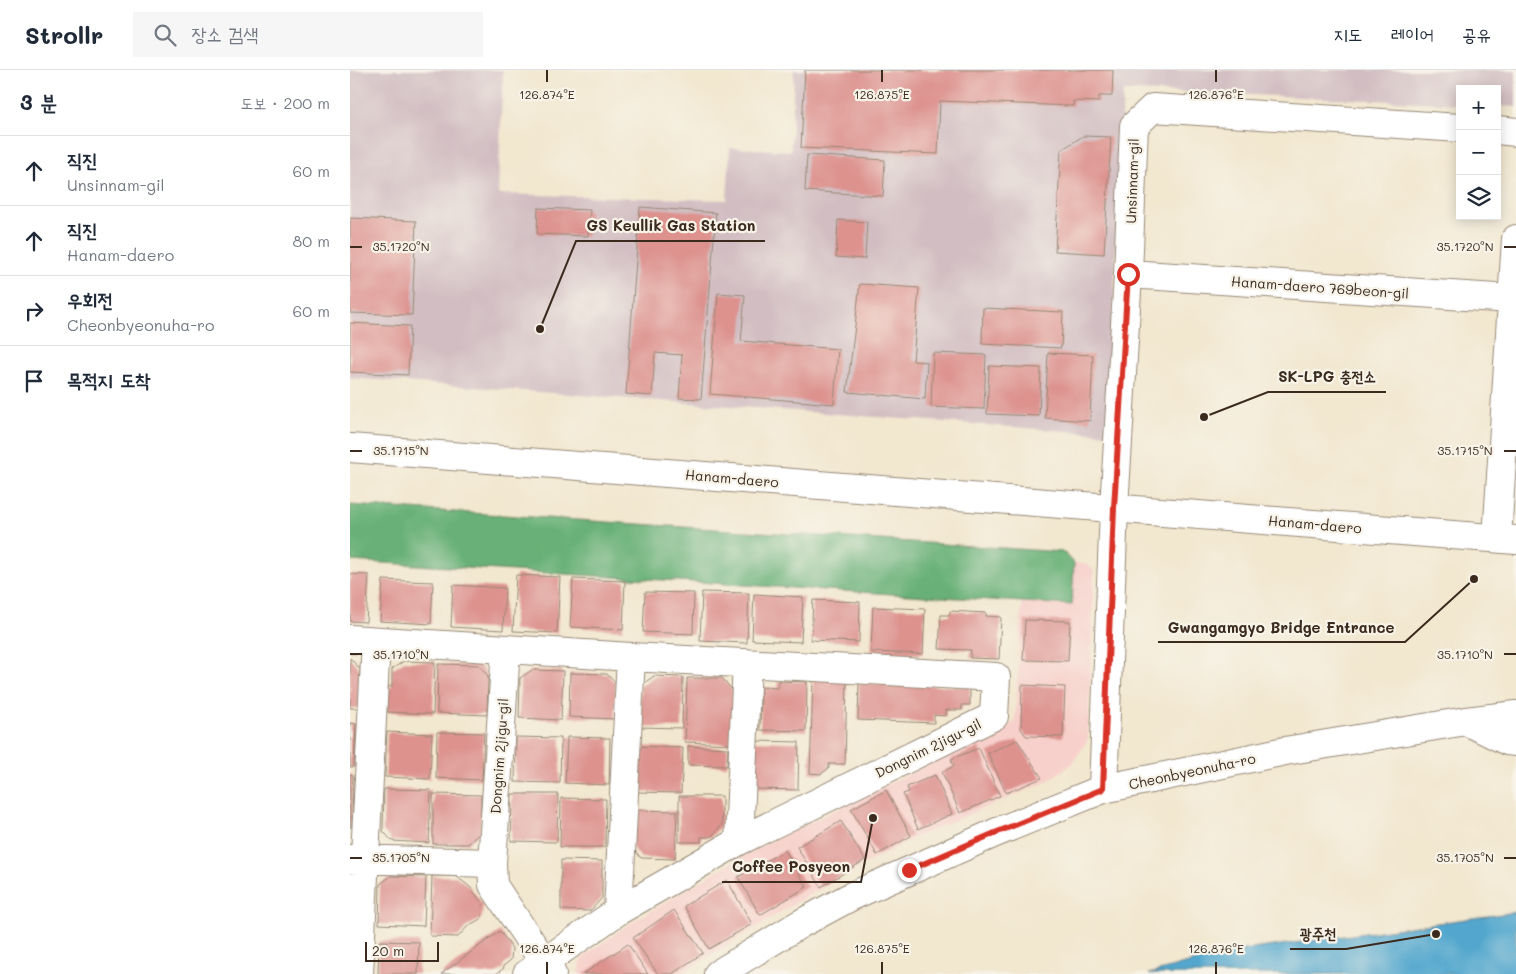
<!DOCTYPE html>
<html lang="ko">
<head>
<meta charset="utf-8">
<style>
  body { margin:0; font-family:Mali,"Poor Story",sans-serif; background:#f6f6f7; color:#1f2937 }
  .controls { position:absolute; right:15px; top:15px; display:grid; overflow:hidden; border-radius:0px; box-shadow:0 2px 12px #0003 }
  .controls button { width:45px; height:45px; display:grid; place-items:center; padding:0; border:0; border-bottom:1px solid #e0e1e3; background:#fff; color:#1f2937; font:25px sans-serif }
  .scale { position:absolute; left:15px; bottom:12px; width:74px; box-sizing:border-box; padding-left:5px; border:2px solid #3b2a1e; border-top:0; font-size:14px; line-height:18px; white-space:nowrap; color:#3b2a1e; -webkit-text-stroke:4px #f7f3e8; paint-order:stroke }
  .stop { position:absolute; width:15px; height:15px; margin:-11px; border:4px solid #d93025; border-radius:50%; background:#fff }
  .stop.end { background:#d93025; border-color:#fff; box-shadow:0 1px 5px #0008 }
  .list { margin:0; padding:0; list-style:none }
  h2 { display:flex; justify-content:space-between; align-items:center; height:65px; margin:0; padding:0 20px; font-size:21px }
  h2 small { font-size:16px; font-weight:400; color:#747a83 }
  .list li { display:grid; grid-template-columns:32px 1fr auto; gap:15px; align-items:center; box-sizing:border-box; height:70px; padding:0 20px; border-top:1px solid #e0e1e3 }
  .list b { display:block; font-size:19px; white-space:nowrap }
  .list p { margin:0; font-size:16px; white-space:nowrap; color:#747a83 }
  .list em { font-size:16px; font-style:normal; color:#747a83 }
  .icon { flex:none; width:28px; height:28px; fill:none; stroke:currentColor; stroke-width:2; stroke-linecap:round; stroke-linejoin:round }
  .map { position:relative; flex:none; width:1166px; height:904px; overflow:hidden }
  header { display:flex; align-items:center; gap:30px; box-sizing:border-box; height:70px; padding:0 25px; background:#fff; border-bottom:1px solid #e0e1e3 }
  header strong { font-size:24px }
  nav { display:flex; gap:28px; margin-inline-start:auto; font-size:18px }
  .search { width:350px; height:45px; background:#f6f6f7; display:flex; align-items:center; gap:12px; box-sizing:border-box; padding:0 18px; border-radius:0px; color:#747a83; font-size:19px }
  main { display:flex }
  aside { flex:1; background:#fff }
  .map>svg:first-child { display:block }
  .built { fill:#f7d0cb }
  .industrial { fill:#d2bec2 }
  .forest { fill:#68b077; stroke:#526d4a }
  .water { fill:#52a7ce; stroke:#466876 }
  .building { fill:#dd928e }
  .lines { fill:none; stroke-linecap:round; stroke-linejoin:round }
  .minor-casing { stroke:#968876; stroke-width:30 }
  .tertiary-casing { stroke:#968876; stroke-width:30 }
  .minor { stroke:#fff; stroke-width:28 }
  .tertiary { stroke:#fff; stroke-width:28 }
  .route { stroke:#d93025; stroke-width:6 }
  .ticks { fill:none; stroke:#3b2a1e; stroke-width:2 }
  .labels { text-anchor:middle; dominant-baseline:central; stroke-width:4.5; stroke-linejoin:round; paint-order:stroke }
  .street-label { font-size:14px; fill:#3b2a1e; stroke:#f7f3e8 }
  .ticks-label { font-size:12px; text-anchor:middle; fill:#3b2a1e; stroke:#f7f3e8; stroke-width:4.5; stroke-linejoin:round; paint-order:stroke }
  .leader { fill:none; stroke:#3b2a1e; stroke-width:2 }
  .callout-dot { fill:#3b2a1e; stroke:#f7f3e8; stroke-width:2 }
  .callout-label { font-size:15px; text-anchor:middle; font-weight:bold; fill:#3b2a1e; stroke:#f7f3e8; stroke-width:4.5; stroke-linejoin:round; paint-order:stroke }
</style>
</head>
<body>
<header>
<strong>Strollr</strong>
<div class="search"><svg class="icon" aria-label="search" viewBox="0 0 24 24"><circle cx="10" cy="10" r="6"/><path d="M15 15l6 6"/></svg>장소 검색</div>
<nav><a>지도</a><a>레이어</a><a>공유</a></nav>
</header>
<main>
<aside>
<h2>3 분<small>도보 · 200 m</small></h2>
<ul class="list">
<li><svg class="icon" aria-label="ahead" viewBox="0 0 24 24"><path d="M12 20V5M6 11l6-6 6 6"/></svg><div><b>직진</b><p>Unsinnam-gil</p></div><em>60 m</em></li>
<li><svg class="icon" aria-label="ahead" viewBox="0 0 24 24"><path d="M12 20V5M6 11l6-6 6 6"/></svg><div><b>직진</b><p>Hanam-daero</p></div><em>80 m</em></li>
<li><svg class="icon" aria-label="right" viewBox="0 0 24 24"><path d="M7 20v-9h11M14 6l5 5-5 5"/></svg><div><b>우회전</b><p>Cheonbyeonuha-ro</p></div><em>60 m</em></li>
<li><svg class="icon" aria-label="arrive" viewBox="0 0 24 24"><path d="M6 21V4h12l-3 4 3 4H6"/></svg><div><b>목적지 도착</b></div></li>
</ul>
</aside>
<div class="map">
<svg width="1166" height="904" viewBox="0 0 1166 904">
  <rect width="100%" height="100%" fill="#f7f3e8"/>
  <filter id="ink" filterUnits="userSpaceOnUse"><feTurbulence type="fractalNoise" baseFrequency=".02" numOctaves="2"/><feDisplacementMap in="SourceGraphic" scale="10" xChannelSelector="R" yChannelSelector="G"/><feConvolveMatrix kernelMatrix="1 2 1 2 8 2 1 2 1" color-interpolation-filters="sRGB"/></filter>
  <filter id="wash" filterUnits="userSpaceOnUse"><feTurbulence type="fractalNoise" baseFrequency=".0096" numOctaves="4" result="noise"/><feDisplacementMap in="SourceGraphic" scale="20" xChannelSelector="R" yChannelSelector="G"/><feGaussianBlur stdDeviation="1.12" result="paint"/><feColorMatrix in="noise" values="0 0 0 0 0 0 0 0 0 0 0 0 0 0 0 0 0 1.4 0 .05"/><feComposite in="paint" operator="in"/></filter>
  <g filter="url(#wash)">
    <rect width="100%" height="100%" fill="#f2e7cf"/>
    <path class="built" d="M 724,493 L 737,494 L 744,501 L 738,669 L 722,694 L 696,712 L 565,767 L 462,823 L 330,904 L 228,904 L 231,889 L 274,857 L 392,786 L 665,652 L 672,533 L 722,535 Z"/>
    <path class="industrial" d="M 0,0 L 153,0 L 148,124 L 377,130 L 380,78 L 441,81 L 444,0 L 1166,0 L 1166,37 L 1147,36 L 1147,19 L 1110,19 L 1110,34 L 858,23 L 773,21 L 758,364 L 0,308 Z"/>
    <path class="forest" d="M 0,435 L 714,482 L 724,493 L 722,535 L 0,491 Z"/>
    <path class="water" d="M 1166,842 L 1166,904 L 799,904 L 873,883 Z"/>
    <g id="blocks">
      <path class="building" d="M 455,0 L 763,0 L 762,26 L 749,26 L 749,32 L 723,31 L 723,36 L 590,31 L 588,84 L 451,78 Z
        M 733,66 L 761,67 L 754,184 L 705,181 L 711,80 Z
        M 457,85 L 535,90 L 533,126 L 455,121 Z
        M 290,137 L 366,143 L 351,329 L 329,328 L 332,285 L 305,283 L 302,326 L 276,324 Z
        M 188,138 L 240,140 L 238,166 L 187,164 Z
        M 0,148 L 66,151 L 62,245 L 0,243 Z
        M 488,150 L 517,152 L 515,189 L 486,187 Z
        M 510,214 L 569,218 L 563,291 L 577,292 L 575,329 L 497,322 Z
        M 368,223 L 395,225 L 391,271 L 488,279 L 484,334 L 360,324 Z
        M 633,238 L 713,242 L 711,278 L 632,274 Z
        M 0,253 L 60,256 L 58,305 L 0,302 Z
        M 583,283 L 636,285 L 634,339 L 581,337 Z
        M 698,283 L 743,285 L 740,351 L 695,348 Z
        M 639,296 L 691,298 L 689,346 L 637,344 Z
        M 0,504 L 19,505 L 16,552 L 0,551 Z
        M 166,505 L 210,507 L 207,563 L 163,561 Z
        M 223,509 L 275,511 L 273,560 L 220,557 Z
        M 33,510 L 83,512 L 81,554 L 30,551 Z
        M 103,515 L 155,518 L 153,560 L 101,557 Z
        M 295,522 L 344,523 L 343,564 L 293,562 Z
        M 352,522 L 399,523 L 397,573 L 350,571 Z
        M 404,524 L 453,527 L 451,572 L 402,570 Z
        M 463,530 L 510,532 L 509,572 L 461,570 Z
        M 523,537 L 575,539 L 573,584 L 521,582 Z
        M 600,541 L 636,543 L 636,546 L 651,547 L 649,589 L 620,588 L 621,580 L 589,579 L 591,545 L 600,545 Z
        M 675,550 L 720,551 L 718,591 L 673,590 Z
        M 0,588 L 10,599 L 9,638 L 0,638 Z
        M 54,591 L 85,592 L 83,644 L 37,642 L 38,616 L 42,617 L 42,599 Z
        M 88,594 L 129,595 L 138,606 L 137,645 L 87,643 Z
        M 182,600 L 213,601 L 211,650 L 169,648 L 170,608 Z
        M 220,603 L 257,604 L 266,614 L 265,649 L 219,647 Z
        M 304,606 L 333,607 L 332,658 L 289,657 L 290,616 Z
        M 337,608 L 372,608 L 383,621 L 381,674 L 335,672 Z
        M 463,609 L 497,610 L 495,694 L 479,694 L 479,698 L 471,704 L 460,703 Z
        M 428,611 L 457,612 L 456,661 L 410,660 L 411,617 L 428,618 Z
        M 509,613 L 620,617 L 620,635 L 612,635 L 612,640 L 596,640 L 596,646 L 584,645 L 584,653 L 508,650 Z
        M 672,615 L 715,617 L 713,667 L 676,666 L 671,659 Z
        M 0,653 L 6,654 L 4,697 L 0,697 Z
        M 37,662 L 82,664 L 80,709 L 35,707 Z
        M 87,662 L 134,663 L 132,710 L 86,708 Z
        M 166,667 L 211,668 L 210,713 L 165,712 Z
        M 217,667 L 260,668 L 259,715 L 215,713 Z
        M 667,670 L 692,708 L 656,723 L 638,683 Z
        M 405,671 L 449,672 L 448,720 L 407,719 L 403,713 Z
        M 287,676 L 333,678 L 331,723 L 286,722 Z
        M 338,676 L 378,678 L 377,696 L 338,695 Z
        M 629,678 L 650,726 L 610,743 L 592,702 L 604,696 L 601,689 Z
        M 0,704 L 3,705 L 2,756 L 0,758 Z
        M 585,705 L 602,744 L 568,759 L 553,724 L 559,722 L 557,717 Z
        M 34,719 L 81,720 L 79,773 L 42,771 L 33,761 Z
        M 536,720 L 561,766 L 527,785 L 501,739 Z
        M 83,724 L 131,725 L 131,762 L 118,774 L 83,774 Z
        M 162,724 L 208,724 L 207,772 L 161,771 Z
        M 329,726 L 372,726 L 372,755 L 361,767 L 351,767 L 351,772 L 329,772 Z
        M 211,728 L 256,729 L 255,777 L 210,777 Z
        M 283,740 L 327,741 L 325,789 L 291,788 L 282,777 Z
        M 491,751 L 515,790 L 471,817 L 447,777 Z
        M 435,780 L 457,817 L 410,845 L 388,807 Z
        M 211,790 L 252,791 L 252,828 L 240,841 L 211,840 Z
        M 41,806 L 76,807 L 74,856 L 29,854 L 30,814 Z
        M 82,806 L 106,806 L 120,817 L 133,834 L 132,848 L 118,856 L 108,867 L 80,866 Z
        M 377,810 L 402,854 L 359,879 L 334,836 Z
        M 324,840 L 353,883 L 322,904 L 308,904 L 283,868 Z
        M 150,861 L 162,878 L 161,890 L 153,896 L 154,898 L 146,904 L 91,904 Z
        M 29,871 L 69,872 L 68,904 L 28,904 Z
        M 278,874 L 298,904 L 233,904 Z"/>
    </g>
  </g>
  <g filter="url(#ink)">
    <use href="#blocks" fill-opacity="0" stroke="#968876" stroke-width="1"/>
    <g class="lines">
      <g class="minor-casing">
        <path id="minor" d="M 1147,60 L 1166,62
          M 778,204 L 1162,229
          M 1147,468 L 1166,169
          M 0,569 L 281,587 L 646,607 L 644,646 L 389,771 L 268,841 L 177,904
          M 156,579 L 142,793 L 143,815 L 202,904
          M 1116,651 L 1166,645
          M 753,719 L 764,438 L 778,204 L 784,56 L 803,38 L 1110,58
          M 389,771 L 397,593
          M 0,789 L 142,793
          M 268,841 L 281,587
          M 9,904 L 26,571
          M 368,904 L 450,854 L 502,826 L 645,763 L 753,719 L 935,681 L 1116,651 L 1157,671 L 1166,672"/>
      </g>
      <g class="tertiary-casing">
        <path id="tertiary" d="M 0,378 L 1166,470"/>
      </g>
      <use href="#minor" class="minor"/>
      <use href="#tertiary" class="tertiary"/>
    </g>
  </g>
  <g class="lines" filter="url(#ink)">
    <path class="route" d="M 559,800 L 645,763 L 753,719 L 764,438 L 778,204"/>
  </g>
  <path class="ticks" d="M 197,0 L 197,12M 532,0 L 532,12M 866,0 L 866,12M 0,177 L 12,177M 1154,177 L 1166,177M 0,381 L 12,381M 1154,381 L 1166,381M 0,584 L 12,584M 1154,584 L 1166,584M 0,788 L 12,788M 1154,788 L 1166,788M 197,892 L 197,904M 532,892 L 532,904M 866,892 L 866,904"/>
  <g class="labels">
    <g class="street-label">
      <text transform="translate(782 111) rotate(-88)">Unsinnam-gil</text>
      <text transform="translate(970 217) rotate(4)">Hanam-daero 769beon-gil</text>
      <text transform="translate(382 408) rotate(5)">Hanam-daero</text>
      <text transform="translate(965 454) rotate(5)">Hanam-daero</text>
      <text transform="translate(578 678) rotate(-26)">Dongnim 2jigu-gil</text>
      <text transform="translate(149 686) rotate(-86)">Dongnim 2jigu-gil</text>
      <text transform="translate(842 701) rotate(-12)">Cheonbyeonuha-ro</text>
    </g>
  </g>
  <g class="ticks-label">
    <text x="197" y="29">126.874°E</text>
    <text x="532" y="29">126.875°E</text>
    <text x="866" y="29">126.876°E</text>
    <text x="51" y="181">35.1720°N</text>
    <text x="1115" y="181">35.1720°N</text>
    <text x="51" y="385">35.1715°N</text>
    <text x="1115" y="385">35.1715°N</text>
    <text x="51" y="589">35.1710°N</text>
    <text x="1115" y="589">35.1710°N</text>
    <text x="51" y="792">35.1705°N</text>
    <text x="1115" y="792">35.1705°N</text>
    <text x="197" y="883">126.874°E</text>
    <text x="532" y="883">126.875°E</text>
    <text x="866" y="883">126.876°E</text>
  </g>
  <path class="leader" d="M190 259L226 171H415M854 347L918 322H1036M1124 509L1055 572H808M523 748L511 812H372M1086 864L996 879H940"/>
  <g class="callout-dot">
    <circle cx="190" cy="259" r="5"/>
    <circle cx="854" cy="347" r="5"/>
    <circle cx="1124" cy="509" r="5"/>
    <circle cx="523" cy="748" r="5"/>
    <circle cx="1086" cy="864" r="5"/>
  </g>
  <g class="callout-label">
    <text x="321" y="161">GS Keullik Gas Station</text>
    <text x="977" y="312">SK-LPG 충전소</text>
    <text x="931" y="563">Gwangamgyo Bridge Entrance</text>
    <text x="441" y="802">Coffee Posyeon</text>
    <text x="968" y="869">광주천</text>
  </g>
</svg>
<div class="controls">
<button>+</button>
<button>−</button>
<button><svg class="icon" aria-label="layers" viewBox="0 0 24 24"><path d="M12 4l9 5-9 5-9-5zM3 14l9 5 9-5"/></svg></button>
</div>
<div class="scale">20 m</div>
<div class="stop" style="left:778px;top:204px"></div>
<div class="stop end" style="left:559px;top:800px"></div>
</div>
</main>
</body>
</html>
